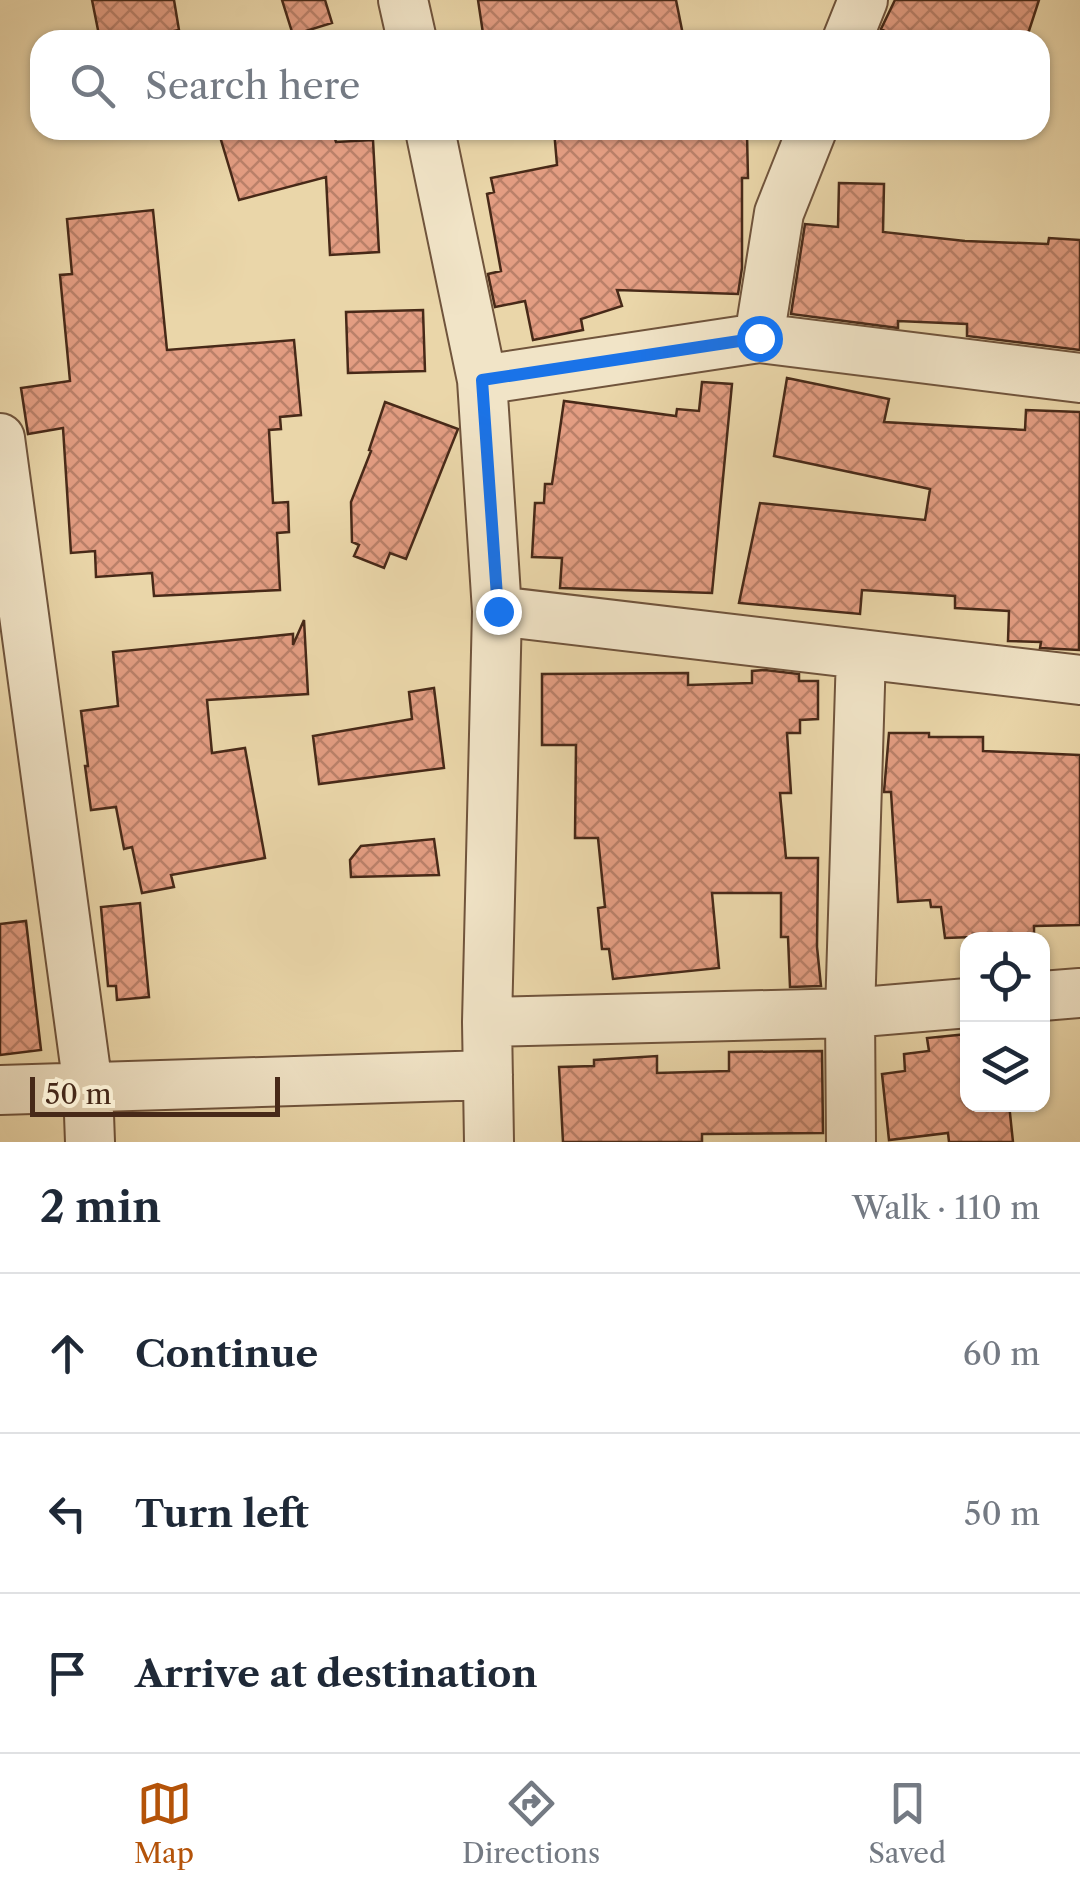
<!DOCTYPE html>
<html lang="en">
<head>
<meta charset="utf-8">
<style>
  body { margin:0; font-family:"Libre Caslon Text",serif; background:#f6f6f7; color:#1f2937 }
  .controls { position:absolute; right:30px; bottom:30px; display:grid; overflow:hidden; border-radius:20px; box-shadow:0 2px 8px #0004 }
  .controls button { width:90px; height:90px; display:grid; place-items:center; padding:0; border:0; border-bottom:2px solid #e0e1e3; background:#fff; color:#1f2937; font:50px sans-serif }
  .scale { position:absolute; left:30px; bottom:25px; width:250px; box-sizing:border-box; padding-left:10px; border:5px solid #472918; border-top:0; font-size:28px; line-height:35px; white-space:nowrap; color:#472918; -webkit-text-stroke:8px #f1e4c7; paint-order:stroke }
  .stop { position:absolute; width:30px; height:30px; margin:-22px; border:8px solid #1a73e8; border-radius:50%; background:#fff }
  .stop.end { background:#1a73e8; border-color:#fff; box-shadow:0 2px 10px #0008 }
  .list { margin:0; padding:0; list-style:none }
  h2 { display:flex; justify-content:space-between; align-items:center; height:130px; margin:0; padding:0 40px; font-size:42px }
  h2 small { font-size:32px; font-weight:400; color:#747a83 }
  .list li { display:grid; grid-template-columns:65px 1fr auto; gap:30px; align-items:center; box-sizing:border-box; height:160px; padding:0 40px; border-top:2px solid #e0e1e3 }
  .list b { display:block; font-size:38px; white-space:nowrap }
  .list em { font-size:32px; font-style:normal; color:#747a83 }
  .icon { flex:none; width:55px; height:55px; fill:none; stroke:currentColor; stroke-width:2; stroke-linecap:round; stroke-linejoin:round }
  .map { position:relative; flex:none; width:1080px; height:1142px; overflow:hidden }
  .search { position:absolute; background:#fff; box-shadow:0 2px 8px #0004; left:30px; right:30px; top:30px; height:110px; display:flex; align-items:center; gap:25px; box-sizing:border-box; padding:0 35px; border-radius:30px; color:#747a83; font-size:38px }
  .sheet { height:610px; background:#fff }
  nav { display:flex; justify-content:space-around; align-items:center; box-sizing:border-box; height:140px; border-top:2px solid #e0e1e3; background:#fff; font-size:28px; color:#747a83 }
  nav a { display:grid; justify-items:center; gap:5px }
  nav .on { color:#b45309 }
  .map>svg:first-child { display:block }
  .building { fill:url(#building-cross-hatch); stroke:#472918; stroke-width:2.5 }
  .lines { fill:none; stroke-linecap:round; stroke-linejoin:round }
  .minor-casing { stroke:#70543c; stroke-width:52 }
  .minor { stroke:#f1e4c7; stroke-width:48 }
  .route { stroke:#1a73e8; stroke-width:12 }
</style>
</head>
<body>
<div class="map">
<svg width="1080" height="1142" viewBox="0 0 1080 1142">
  <defs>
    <pattern id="building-cross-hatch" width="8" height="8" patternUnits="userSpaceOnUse" patternTransform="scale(2.5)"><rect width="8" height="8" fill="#e39d82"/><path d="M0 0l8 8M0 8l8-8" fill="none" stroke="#ba8069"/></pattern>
  </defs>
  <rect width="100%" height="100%" fill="#ead6a9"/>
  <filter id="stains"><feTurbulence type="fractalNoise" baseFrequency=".002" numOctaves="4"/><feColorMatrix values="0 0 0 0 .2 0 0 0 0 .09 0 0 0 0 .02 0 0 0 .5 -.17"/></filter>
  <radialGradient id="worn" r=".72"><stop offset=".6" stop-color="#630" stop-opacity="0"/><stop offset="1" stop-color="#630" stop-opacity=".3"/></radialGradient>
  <path class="building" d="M 92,0 L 174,0 L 179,30 L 127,40 L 100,40 Z
    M 282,0 L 325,0 L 332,23 L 293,35 Z
    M 478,0 L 676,0 L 684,40 L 598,40 L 597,32 L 551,40 L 484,40 Z
    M 895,0 L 1039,0 L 1026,40 L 903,40 L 881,29 Z
    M 218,130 L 332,130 L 336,142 L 373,140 L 379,252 L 330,255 L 326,177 L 239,200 Z
    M 554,130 L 657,130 L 658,137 L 747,134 L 748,178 L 742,178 L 742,268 L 738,294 L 617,290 L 622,306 L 581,319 L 583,330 L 533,340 L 525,301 L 495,307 L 488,274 L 501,271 L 487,194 L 494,192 L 491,178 L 557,165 Z
    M 839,183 L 884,184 L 883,232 L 965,241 L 1048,244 L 1049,238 L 1080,240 L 1080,350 L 967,336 L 967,324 L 898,321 L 898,328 L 791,314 L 805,224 L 838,227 Z
    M 153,210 L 167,350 L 294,340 L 301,415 L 280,417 L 281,429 L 269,430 L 273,503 L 288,502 L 289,532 L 277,533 L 280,590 L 154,596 L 152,573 L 96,577 L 95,551 L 71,553 L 63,428 L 28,434 L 21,388 L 70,381 L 60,275 L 72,274 L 67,219 Z
    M 423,310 L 425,371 L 348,373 L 346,312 Z
    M 787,378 L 889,399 L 884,422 L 1025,430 L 1026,410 L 1080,412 L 1079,650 L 1040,648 L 1041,642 L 1008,641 L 1009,611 L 955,608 L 955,596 L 862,590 L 860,614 L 739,603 L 760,503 L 925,520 L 930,489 L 774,456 Z
    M 702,382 L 732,384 L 712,593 L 560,588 L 562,558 L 532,557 L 535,503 L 544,503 L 545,484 L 552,484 L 564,401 L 676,416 L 677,409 L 699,411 Z
    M 385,402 L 458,429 L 406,559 L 390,553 L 384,568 L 354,556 L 359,545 L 352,542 L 351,502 L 371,451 L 369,450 Z
    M 304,620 L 308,694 L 207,700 L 212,753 L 245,748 L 265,858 L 171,875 L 174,887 L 142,893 L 132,847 L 124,849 L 116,807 L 91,810 L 85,766 L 88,766 L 81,711 L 118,706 L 113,652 L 293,634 L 293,645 Z
    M 765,670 L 799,674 L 799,681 L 818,681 L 818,719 L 800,720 L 800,733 L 787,733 L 791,793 L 780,793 L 786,858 L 818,858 L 817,947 L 821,986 L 790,987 L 788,937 L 781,937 L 781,893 L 712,893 L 719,968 L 613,979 L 609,949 L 602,949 L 598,908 L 605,907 L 598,838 L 575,838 L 576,745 L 542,745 L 542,674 L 688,673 L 688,685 L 752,683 L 752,671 Z
    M 434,688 L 444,768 L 319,784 L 313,736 L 412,719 L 409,692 Z
    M 889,733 L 929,733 L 929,737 L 983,737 L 983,751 L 1080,755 L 1080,925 L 1034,926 L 1034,934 L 973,934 L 973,937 L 945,938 L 941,907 L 931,907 L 930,900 L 898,902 L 891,792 L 884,792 Z
    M 434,839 L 439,875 L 351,877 L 350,860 L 361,846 Z
    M 140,903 L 149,997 L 117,1000 L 116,986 L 108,986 L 101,907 Z
    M 26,921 L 41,1050 L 0,1055 L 0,924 Z
    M 968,1034 L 968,1104 L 1009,1104 L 1013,1142 L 949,1142 L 948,1133 L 889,1140 L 882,1074 L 905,1071 L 904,1054 L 929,1051 L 927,1038 Z
    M 822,1051 L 823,1133 L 702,1134 L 702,1142 L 563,1142 L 559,1067 L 594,1066 L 594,1060 L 657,1056 L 657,1073 L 729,1071 L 729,1052 Z"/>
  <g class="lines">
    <g class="minor-casing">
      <path id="minor" d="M 403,0 L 412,40
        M 847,40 L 863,0
        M 430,130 L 482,380 L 497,611 L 487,1022 L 489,1142
        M 759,338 L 779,213 L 812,130
        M 482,380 L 759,338 L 1080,378
        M 0,438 L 88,1087 L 90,1142
        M 497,611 L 1080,680
        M 1042,996 L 1080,993
        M 487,1022 L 850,1013 L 968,1003
        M 0,1090 L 488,1075
        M 851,1142 L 850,1013 L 861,654"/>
    </g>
    <use href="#minor" class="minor"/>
  </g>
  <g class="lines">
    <path class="route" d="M 498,611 L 482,380 L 759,338"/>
  </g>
  <rect width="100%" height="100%" filter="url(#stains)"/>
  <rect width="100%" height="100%" fill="url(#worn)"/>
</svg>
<div class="controls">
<button><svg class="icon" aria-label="locate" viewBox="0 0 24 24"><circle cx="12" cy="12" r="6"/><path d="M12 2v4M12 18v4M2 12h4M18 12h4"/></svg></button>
<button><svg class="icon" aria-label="layers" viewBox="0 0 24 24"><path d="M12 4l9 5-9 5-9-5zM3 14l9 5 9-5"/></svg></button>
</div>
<div class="scale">50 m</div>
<div class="stop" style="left:759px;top:338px"></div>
<div class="stop end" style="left:498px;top:611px"></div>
<div class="search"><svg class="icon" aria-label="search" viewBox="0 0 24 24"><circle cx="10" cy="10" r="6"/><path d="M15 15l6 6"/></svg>Search here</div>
</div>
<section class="sheet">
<h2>2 min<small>Walk · 110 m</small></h2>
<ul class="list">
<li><svg class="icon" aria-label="ahead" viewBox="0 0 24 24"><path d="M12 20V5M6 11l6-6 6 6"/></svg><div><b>Continue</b></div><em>60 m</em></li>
<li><svg class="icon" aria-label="left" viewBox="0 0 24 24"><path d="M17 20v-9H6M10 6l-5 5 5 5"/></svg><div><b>Turn left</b></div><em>50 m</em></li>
<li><svg class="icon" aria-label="arrive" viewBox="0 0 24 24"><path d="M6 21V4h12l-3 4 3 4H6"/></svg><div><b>Arrive at destination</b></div></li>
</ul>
</section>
<nav>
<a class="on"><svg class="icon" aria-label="map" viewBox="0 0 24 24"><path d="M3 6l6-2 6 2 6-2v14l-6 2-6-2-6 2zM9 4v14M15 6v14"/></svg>Map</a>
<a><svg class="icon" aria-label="directions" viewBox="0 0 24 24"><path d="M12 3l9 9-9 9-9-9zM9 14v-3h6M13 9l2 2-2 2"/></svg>Directions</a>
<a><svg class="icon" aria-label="saved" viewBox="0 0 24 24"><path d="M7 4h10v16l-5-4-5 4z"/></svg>Saved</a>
</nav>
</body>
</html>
